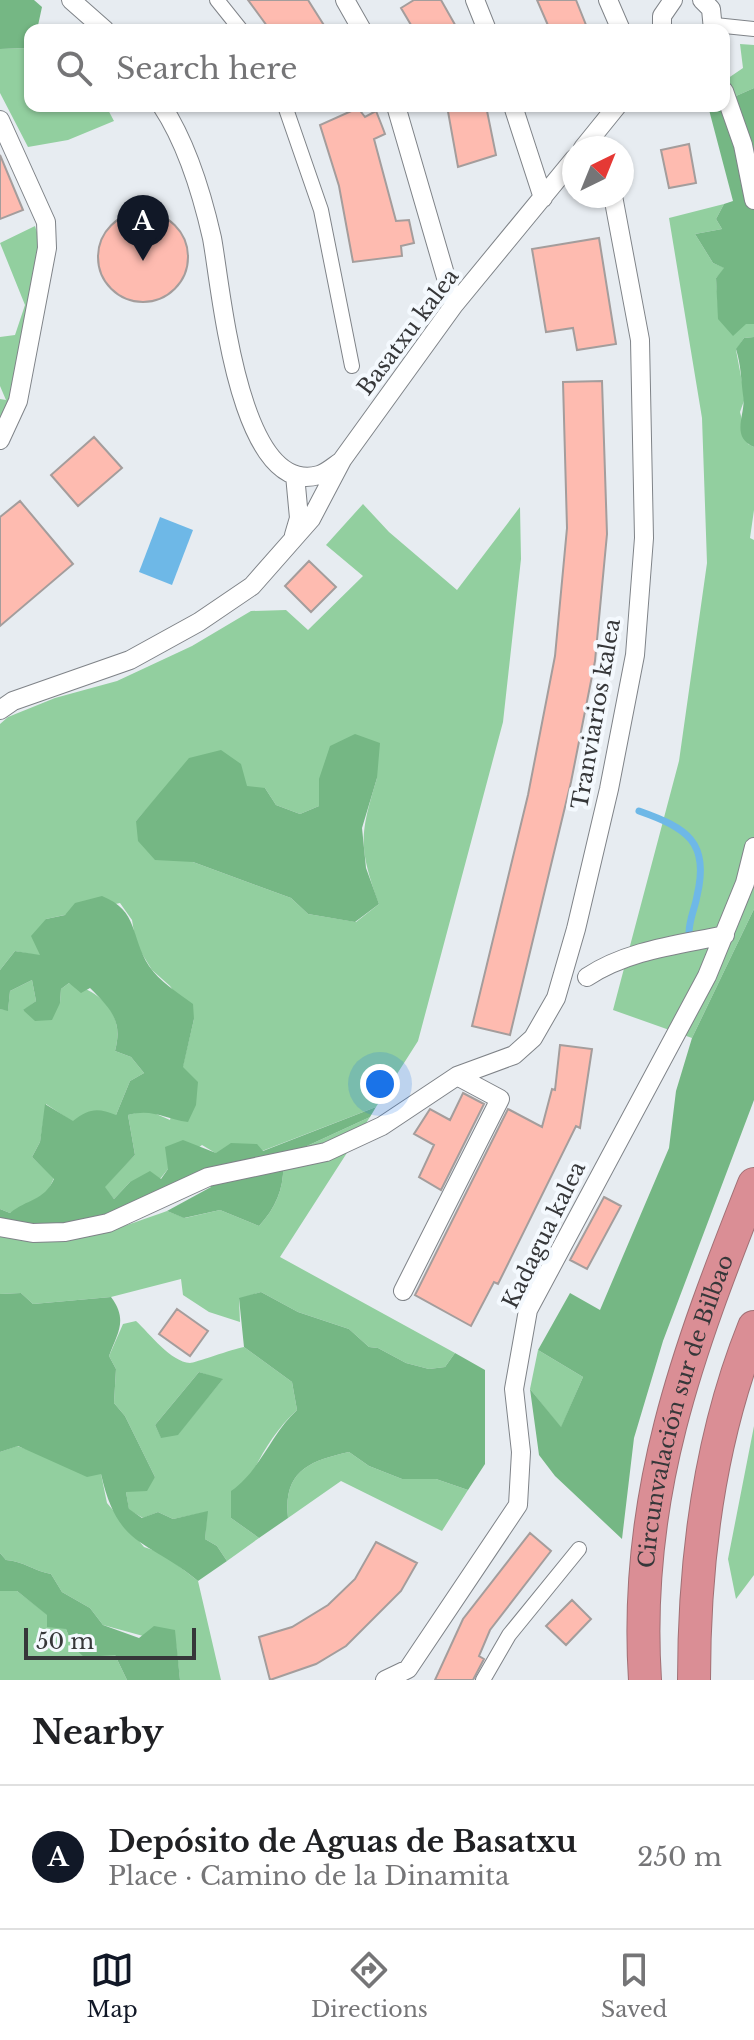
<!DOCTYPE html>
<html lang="en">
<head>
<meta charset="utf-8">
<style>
  body { margin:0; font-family:"Libre Baskerville",serif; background:#f2f2f2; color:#202124 }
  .compass { position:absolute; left:562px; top:136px; width:72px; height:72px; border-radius:50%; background:#fff; box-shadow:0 2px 6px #0004; rotate:43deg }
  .scale { position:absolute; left:24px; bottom:20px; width:172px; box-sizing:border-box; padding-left:8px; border:4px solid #363739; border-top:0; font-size:22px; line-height:28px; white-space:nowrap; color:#363739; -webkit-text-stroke:6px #f4f9fe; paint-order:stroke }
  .you { position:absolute; left:380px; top:1084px; width:28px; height:28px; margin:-20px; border:6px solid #fff; border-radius:50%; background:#1a73e8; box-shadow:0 0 0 12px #1a73e833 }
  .badge { display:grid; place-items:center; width:52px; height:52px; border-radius:50%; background:#111827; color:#fff; font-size:26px; font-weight:700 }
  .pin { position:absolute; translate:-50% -66px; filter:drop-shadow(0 2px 4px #0008) }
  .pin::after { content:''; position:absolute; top:42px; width:28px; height:24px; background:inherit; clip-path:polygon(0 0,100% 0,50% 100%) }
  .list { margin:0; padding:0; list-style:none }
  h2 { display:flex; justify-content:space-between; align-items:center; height:104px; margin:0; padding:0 32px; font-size:34px }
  h2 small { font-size:26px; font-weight:400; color:#757577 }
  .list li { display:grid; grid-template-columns:52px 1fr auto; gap:24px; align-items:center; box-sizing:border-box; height:144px; padding:0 32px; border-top:2px solid #e0e0e0 }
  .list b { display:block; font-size:30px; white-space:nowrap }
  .list p { margin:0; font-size:26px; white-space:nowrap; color:#757577 }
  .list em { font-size:26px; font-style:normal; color:#757577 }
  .icon { flex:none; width:44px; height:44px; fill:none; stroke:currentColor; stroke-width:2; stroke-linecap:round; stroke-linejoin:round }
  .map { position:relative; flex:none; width:754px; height:1680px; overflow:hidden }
  .search { position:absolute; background:#fff; box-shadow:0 2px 6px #0004; left:24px; right:24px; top:24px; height:88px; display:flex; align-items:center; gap:20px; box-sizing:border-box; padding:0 28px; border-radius:16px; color:#757577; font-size:30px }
  .sheet { height:248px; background:#fff }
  nav { display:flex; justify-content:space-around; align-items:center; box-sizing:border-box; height:112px; border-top:2px solid #e0e0e0; background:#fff; font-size:22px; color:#757577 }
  nav a { display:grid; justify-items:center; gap:4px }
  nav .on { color:#111827 }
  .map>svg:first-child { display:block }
  .green { fill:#92cf9f; fill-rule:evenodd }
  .forest { fill:#75b784 }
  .water { fill:#6eb8e7 }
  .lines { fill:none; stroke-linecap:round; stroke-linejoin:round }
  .stream { stroke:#6eb8e7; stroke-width:7 }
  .building { fill:#febbb0; stroke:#a49d9c; stroke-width:2 }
  .pedestrian-casing { stroke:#7f8388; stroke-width:16 }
  .minor-casing { stroke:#7f8388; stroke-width:20 }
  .motorway-casing { stroke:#a17075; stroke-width:34 }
  .pedestrian { stroke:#fff; stroke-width:14 }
  .minor { stroke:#fff; stroke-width:18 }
  .motorway { stroke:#da8e95; stroke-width:32 }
  .labels { text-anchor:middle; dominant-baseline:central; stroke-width:8; stroke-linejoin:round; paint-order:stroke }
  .street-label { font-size:22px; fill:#363739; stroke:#f4f9fe }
</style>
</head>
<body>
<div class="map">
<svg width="754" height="1680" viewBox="0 0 754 1680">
  <rect width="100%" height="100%" fill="#e7ecf1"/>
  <path class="green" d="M 740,44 L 754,45 L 754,88 L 736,96 L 724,95 L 724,81 L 743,68 Z
    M 30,48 L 30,106 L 106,106 L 114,121 L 68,140 L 28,147 L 0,93 L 0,49 Z
    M 724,204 L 716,219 L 722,229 L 695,234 L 713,263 L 725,268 L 716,278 L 719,319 L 754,324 L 754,337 L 744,338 L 736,350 L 745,398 L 740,412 L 748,444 L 754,447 L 754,510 L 750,538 L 754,540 L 754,909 L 692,1038 L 613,1010 L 679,761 L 707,563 L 702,418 L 669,218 Z
    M 35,226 L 42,249 L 14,392 L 0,423 L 0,399 L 6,400 L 0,386 L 0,337 L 15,335 L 25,305 L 0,243 Z
    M 363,504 L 389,532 L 457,590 L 520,507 L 521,559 L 503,722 L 418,1041 L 376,1107 L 262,1151 L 217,1154 L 202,1145 L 168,1169 L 160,1179 L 130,1182 L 114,1199 L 104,1187 L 135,1155 L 128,1115 L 147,1110 L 170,1120 L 194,1019 L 170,986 L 152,970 L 136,944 L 132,920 L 120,903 L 46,919 L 40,956 L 15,951 L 0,970 L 0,724 L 8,717 L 55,698 L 117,681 L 192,646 L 251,611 L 286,610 L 308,630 L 363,576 L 326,545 ZM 377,778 C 360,834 358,847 379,904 L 356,922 L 308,914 L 291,898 L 193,862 L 136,821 L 158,796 L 265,788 L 276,805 L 300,814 L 319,806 L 319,779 Z
    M 32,980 L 36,1001 L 23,1011 L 60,1003 L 61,989 L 69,983 C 103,992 125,1015 115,1051 L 131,1057 L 144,1073 L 130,1081 L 116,1115 L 73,1122 L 46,1104 L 40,1142 L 32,1157 L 54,1178 L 47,1193 L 10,1213 L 0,1209 L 0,1009 L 8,1010 L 10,991 Z
    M 370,1117 L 280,1257 L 455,1353 L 445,1367 L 429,1369 L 406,1363 L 378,1348 L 369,1347 L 349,1329 L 298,1312 L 261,1292 L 239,1299 L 240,1322 L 209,1312 L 183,1295 L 181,1279 L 111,1297 L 33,1304 L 21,1293 L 0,1294 L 0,1235 C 65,1250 107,1232 167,1211 L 185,1218 L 220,1210 L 259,1226 C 278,1205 285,1185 283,1157 Z
    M 136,1321 C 150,1334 171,1362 190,1363 C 194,1363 233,1349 244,1347 L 292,1382 L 297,1410 C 265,1439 249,1480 231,1518 L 259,1538 L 227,1561 L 217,1546 L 205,1539 L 207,1512 L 173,1519 L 158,1512 L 143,1518 L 129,1510 L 126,1492 L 155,1477 L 125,1416 L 114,1403 L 116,1369 L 109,1356 L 123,1324 ZM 199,1372 L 222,1380 L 178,1434 L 161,1437 L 155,1425 Z
    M 538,1350 L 583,1377 L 561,1428 L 530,1389 Z
    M 754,1426 L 754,1575 L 736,1599 L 728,1559 Z
    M 17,1446 L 101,1474 L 107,1503 L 144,1547 L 162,1553 L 198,1581 L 221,1680 L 180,1680 L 176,1645 L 103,1625 L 90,1608 L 62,1592 L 51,1574 C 34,1571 23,1561 6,1560 L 0,1553 L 0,1452 Z
    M 349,1452 L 369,1466 L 402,1479 L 436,1479 L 468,1490 L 442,1531 L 341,1481 L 288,1518 C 283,1471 309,1461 349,1452 Z
    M 0,1591 L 17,1591 L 66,1629 L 73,1647 L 115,1655 L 127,1680 L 0,1680 Z"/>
  <path class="forest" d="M 0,0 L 34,0 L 42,7 L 37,30 L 30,30 L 30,48 L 0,49 Z
    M 754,88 L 754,324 L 746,324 L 733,336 L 718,319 L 716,278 L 724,268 L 713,263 L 695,234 L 722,229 L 716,219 L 724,204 L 733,201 L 708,106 L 724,106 L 724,95 L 736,96 Z
    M 754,337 L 754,447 C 729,436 747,413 743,395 C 741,379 741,365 736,349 L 744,338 Z
    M 355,734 L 380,743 L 377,778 L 362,828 L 366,868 L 379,904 L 355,922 L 308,914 L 291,898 L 193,862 L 155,860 L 138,841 L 136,821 L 189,758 L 221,750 L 241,764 L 247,786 L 265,788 L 276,805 L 300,814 L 319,806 L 319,779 L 330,746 Z
    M 102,896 C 139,911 130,936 149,966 C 159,981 178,993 193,1004 L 194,1019 L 183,1067 L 198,1082 L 196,1105 L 188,1122 C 164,1119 153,1108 128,1115 L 135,1155 L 105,1187 L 114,1199 L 130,1182 L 150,1171 L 161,1179 L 168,1169 L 165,1147 L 183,1140 L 216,1153 L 231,1143 L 257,1144 L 263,1151 L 376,1107 L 370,1117 L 283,1157 C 285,1185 278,1205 259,1226 L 220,1210 L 184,1218 L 167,1211 L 211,1187 L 202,1172 L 102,1219 L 64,1228 L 0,1222 L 0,1209 L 10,1213 C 27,1199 44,1201 54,1179 L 32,1157 L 40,1142 L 45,1104 L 73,1121 C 88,1109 97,1107 116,1115 L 130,1081 L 144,1073 L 131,1057 L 115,1051 C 123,1021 111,1009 90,988 L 81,993 L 69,983 L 61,989 L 60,1003 L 52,1020 L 35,1021 L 23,1010 L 36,1001 L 32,980 L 10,991 L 8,1011 L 0,1009 L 0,970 L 15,951 L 40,955 L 31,936 L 46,919 L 65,915 L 75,903 Z
    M 754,909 L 754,1100 L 663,1341 L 634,1438 L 622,1539 L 555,1476 L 539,1455 L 530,1389 L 561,1427 L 583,1377 L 538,1350 L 570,1293 L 600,1310 L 669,1148 L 676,1091 L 692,1038 Z
    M 261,1292 L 298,1312 L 349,1329 L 369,1347 L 378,1348 L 406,1363 L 429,1369 L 445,1367 L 455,1353 L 485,1370 L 485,1464 L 468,1490 L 436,1479 L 402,1479 L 369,1466 L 349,1452 C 309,1461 283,1471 288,1518 L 259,1538 L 231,1518 L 231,1491 C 260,1471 271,1434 297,1410 L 292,1382 L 244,1347 L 239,1298 Z
    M 21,1293 L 33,1304 L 111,1297 C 128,1320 118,1332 109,1356 L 116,1369 L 114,1403 L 125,1416 L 155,1477 L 147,1491 L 126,1492 L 129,1509 L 142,1518 L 158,1512 L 173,1519 L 208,1511 L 205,1539 L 217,1546 L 227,1561 L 198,1581 C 146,1538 118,1549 101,1474 L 87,1477 L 18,1446 L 0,1452 L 0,1294 Z
    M 199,1372 L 223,1379 L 178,1435 L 161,1438 L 155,1425 Z
    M 0,1553 L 6,1560 C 23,1561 34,1571 51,1574 L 62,1592 L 90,1608 L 103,1625 L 139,1638 L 154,1626 L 175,1630 L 180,1680 L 127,1680 L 115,1655 L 84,1657 L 73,1647 L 66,1629 L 47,1627 L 47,1615 L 17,1591 L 0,1591 Z"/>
  <path class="water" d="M 160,517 L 193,530 L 172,585 L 139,572 Z"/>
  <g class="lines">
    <path class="stream" d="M 639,811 C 687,828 710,842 697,896 C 695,908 689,920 689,933"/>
  </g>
  <path class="building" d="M 248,0 L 308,0 L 327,30 L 270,30 Z
    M 414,0 L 441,0 L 458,30 L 414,30 L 401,8 Z
    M 537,0 L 576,0 L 588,30 L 550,30 Z
    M 447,106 L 486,106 L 496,155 L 458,167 Z
    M 358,108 L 365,117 L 376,111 L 382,126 L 385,134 L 374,139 L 396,221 L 409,220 L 414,243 L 401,246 L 402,256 L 353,262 L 339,186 L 320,125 Z
    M 689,144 L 696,183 L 669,188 L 661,150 Z
    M 0,155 L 23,210 L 0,219 Z
    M98 257a45 45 0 1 1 90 0a45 45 0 1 1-90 0Z
    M 599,238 L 616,344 L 577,350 L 573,328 L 546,332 L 532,249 Z
    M 602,381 L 607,534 L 595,661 L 571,782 L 510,1035 L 472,1026 L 528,795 L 555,656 L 567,528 L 563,382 Z
    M 94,437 L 122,468 L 78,506 L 51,475 Z
    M 20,501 L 73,564 L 0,626 L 0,517 Z
    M 309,561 L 336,587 L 311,612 L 285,586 Z
    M 560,1045 L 592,1049 L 580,1128 L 576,1126 L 498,1284 L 494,1282 L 471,1326 L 415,1295 L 508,1109 L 542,1127 L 552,1089 L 555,1090 Z
    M 463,1093 L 484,1104 L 441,1190 L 419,1177 L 434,1145 L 414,1134 L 430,1109 L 450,1120 Z
    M 604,1197 L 621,1206 L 587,1269 L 570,1260 Z
    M 177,1309 L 208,1331 L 190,1356 L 159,1334 Z
    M 530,1533 L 551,1551 L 490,1630 L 479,1656 L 484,1659 L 473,1680 L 435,1680 L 463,1619 Z
    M 376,1542 L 417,1563 L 401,1591 L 346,1646 L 316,1664 L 270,1680 L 259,1637 L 292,1627 L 328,1605 L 355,1579 Z
    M 572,1600 L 591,1619 L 566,1645 L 546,1626 Z"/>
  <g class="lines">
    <g class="pedestrian-casing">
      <path id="pedestrian" d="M 217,0 L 241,30
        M 715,25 L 754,29
        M 285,106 L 321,210 L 352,366
        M 483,1680 L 509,1635 L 579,1549"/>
    </g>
    <g class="minor-casing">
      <path id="minor" d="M 71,0 L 105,30
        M 345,0 L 362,30
        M 475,0 L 487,30
        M 608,0 L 621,30
        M 702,0 L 711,9 L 713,30
        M 662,30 L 662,16 L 673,0
        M 724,91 L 743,145 L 754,200
        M 162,106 C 187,144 202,194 212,238 C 221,285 238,499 319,475 C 326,473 334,466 340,462
        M 396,106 L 454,305
        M 513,106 L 543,198
        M 0,120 L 46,222 L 47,248 L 18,401 L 0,440
        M 583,148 L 617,106
        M 294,535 L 299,518 L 295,475
        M 0,710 L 13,701 L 130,660 L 199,622 L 252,586 L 311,519 L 342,460 L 454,305 L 574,159
        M 587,977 C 628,950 678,945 725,935
        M 0,1227 L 33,1233 L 65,1232 L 108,1223 L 208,1177 L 326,1152 L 382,1126 L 457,1076 L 514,1055 L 533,1038 L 556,998 L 576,929 L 609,789 L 635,655 L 644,538 L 640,340 L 613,196
        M 403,1291 L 500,1099 L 457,1076
        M 385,1680 L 408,1669 L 518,1505 L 521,1452 L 514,1389 L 528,1310 L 707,976 L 745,883 L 754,847"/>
    </g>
    <g class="motorway-casing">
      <g id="motorway">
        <path id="s1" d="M 645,1680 C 633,1496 688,1351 754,1184"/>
        <path d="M 694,1680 C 694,1560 709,1439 754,1327"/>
      </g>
    </g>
    <use href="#pedestrian" class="pedestrian"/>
    <use href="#minor" class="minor"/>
    <use href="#motorway" class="motorway"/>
  </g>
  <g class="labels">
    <g class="street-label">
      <text transform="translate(408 332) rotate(-53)">Basatxu kalea</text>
      <text transform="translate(596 714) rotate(-80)">Tranviarios kalea</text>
      <text transform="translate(544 1235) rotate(-64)">Kadagua kalea</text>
      <text stroke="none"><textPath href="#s1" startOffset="274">Circunvalación sur de Bilbao</textPath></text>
    </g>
  </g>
</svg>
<svg class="compass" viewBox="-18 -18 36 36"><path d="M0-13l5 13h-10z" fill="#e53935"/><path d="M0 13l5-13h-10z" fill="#757577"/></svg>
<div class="scale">50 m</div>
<div class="you"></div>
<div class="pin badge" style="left:143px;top:261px">A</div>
<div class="search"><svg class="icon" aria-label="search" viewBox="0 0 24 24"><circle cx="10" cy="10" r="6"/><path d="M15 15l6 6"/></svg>Search here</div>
</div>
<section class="sheet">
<h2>Nearby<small></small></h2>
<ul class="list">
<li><span class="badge">A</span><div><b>Depósito de Aguas de Basatxu</b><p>Place · Camino de la Dinamita</p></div><em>250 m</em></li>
</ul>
</section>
<nav>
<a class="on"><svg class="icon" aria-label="map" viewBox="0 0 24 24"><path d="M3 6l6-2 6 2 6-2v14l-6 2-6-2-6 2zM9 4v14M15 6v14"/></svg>Map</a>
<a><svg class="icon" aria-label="directions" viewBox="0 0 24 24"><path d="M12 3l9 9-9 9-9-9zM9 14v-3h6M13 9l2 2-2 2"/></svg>Directions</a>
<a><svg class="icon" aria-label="saved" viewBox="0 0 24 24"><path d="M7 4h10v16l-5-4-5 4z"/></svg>Saved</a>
</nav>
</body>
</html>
